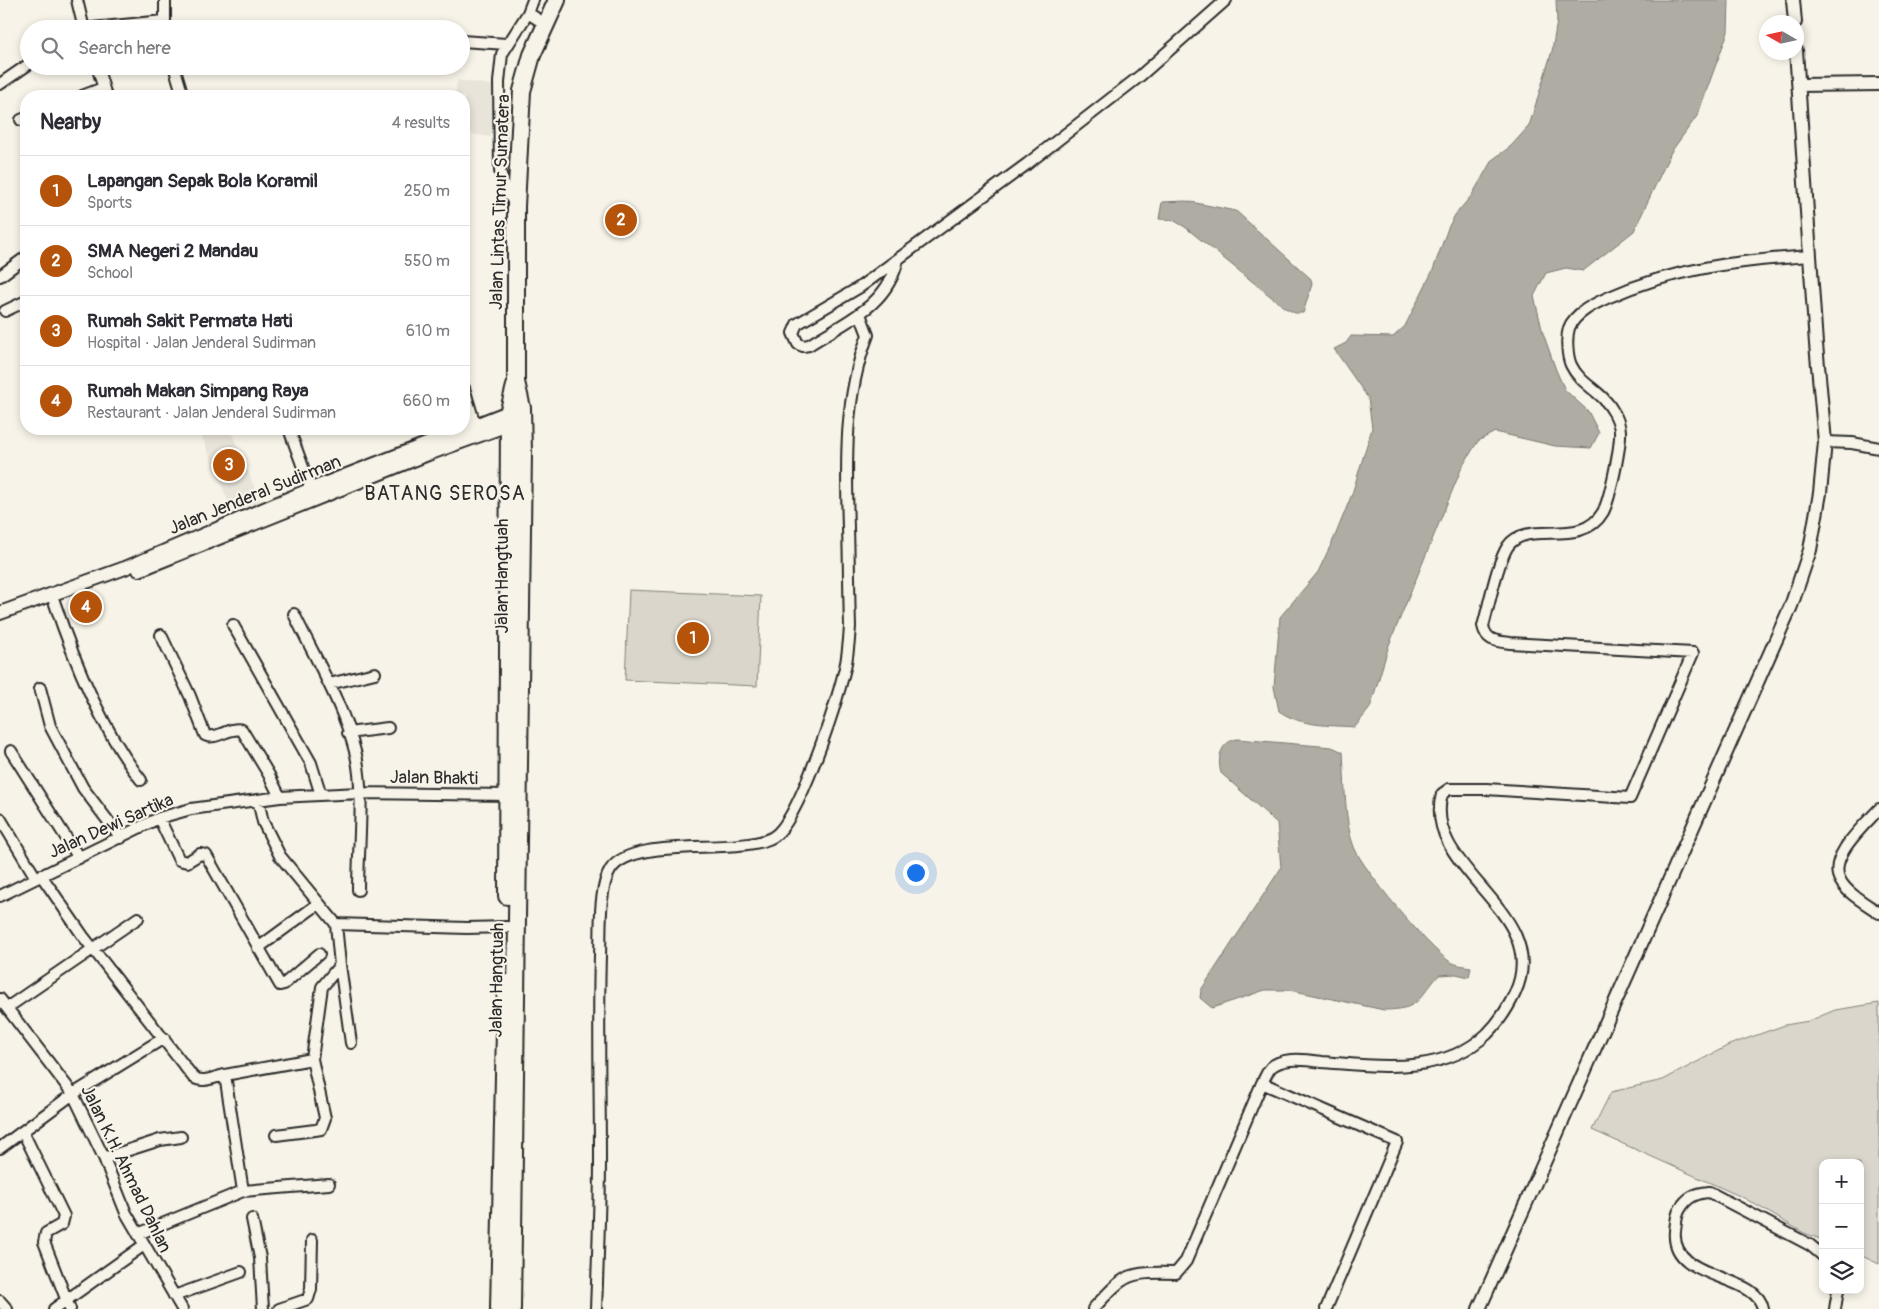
<!DOCTYPE html>
<html lang="en">
<head>
<meta charset="utf-8">
<style>
  body { margin:0; font-family:Pangolin,sans-serif; background:#f7f7f7; color:#2b2b33 }
  .controls { position:absolute; right:15px; bottom:15px; display:grid; overflow:hidden; border-radius:10px; box-shadow:0 2px 8px #0003 }
  .controls button { width:45px; height:45px; display:grid; place-items:center; padding:0; border:0; border-bottom:1px solid #e1e1e2; background:#fff; color:#2b2b33; font:25px sans-serif }
  .compass { position:absolute; left:1759px; top:15px; width:45px; height:45px; border-radius:50%; background:#fff; box-shadow:0 2px 8px #0003; rotate:279deg }
  .you { position:absolute; left:915px; top:872px; width:18px; height:18px; margin:-12px; border:4px solid #fff; border-radius:50%; background:#1a73e8; box-shadow:0 0 0 8px #1a73e833 }
  .badge { display:grid; place-items:center; width:32px; height:32px; border-radius:50%; background:#b45309; color:#fff; font-size:16px; font-weight:700 }
  .pin { position:absolute; translate:-50% -50%; border:2px solid #fff; box-shadow:0 1px 5px #0006 }
  .list { margin:0; padding:0; list-style:none }
  h2 { display:flex; justify-content:space-between; align-items:center; height:65px; margin:0; padding:0 20px; font-size:21px }
  h2 small { font-size:16px; font-weight:400; color:#7c7c81 }
  .list li { display:grid; grid-template-columns:32px 1fr auto; gap:15px; align-items:center; box-sizing:border-box; height:70px; padding:0 20px; border-top:1px solid #e1e1e2 }
  .list b { display:block; font-size:19px; white-space:nowrap }
  .list p { margin:0; font-size:16px; white-space:nowrap; color:#7c7c81 }
  .list em { font-size:16px; font-style:normal; color:#7c7c81 }
  .icon { flex:none; width:28px; height:28px; fill:none; stroke:currentColor; stroke-width:2; stroke-linecap:round; stroke-linejoin:round }
  .map { position:relative; flex:none; width:1879px; height:1309px; overflow:hidden }
  .search { position:absolute; background:#fff; box-shadow:0 2px 8px #0003; left:20px; top:20px; width:450px; height:55px; display:flex; align-items:center; gap:12px; box-sizing:border-box; padding:0 18px; border-radius:28px; color:#7c7c81; font-size:19px }
  .panel { position:absolute; background:#fff; box-shadow:0 2px 8px #0003; left:20px; top:90px; width:450px; height:345px; border-radius:20px }
  .map>svg:first-child { display:block }
  .built { fill:#e8e4da }
  .green { fill:#dad6cc; stroke:#82807c }
  .water { fill:#afaca4; stroke:#7a7874 }
  .lines { fill:none; stroke-linecap:round; stroke-linejoin:round }
  .minor-casing { stroke:#2b2b2b; stroke-width:14 }
  .tertiary-casing { stroke:#2b2b2b; stroke-width:16 }
  .trunk-casing { stroke:#2b2b2b; stroke-width:20 }
  .minor { stroke:#f7f3e8; stroke-width:10 }
  .tertiary { stroke:#f7f3e8; stroke-width:12 }
  .trunk { stroke:#f7f3e8; stroke-width:16 }
  .labels { text-anchor:middle; dominant-baseline:central; stroke-width:4.5; stroke-linejoin:round; paint-order:stroke }
  .street-label { font-size:18px; fill:#2b2b2b; stroke:#f7f3e8 }
  .quarter-label { font-size:20px; letter-spacing:1px; fill:#2b2b2b; stroke:#f7f3e8 }
</style>
</head>
<body>
<div class="map">
<svg width="1879" height="1309" viewBox="0 0 1879 1309">
  <rect width="100%" height="100%" fill="#f7f3e8"/>
  <filter id="ink" filterUnits="userSpaceOnUse"><feTurbulence type="fractalNoise" baseFrequency=".02" numOctaves="2"/><feDisplacementMap in="SourceGraphic" scale="10" xChannelSelector="R" yChannelSelector="G"/><feConvolveMatrix kernelMatrix="1 2 1 2 8 2 1 2 1" color-interpolation-filters="sRGB"/></filter>
  <g filter="url(#ink)">
    <path class="built" d="M 457,80 L 497,86 L 491,137 L 464,133 L 464,96 L 455,96 Z
      M 199,429 L 230,429 L 260,501 L 232,511 Z"/>
    <path class="green" d="M 629,590 L 761,596 L 757,686 L 625,680 Z
      M 1879,1003 L 1879,1264 L 1860,1255 L 1860,1163 L 1823,1163 L 1823,1240 L 1804,1233 L 1744,1198 L 1592,1130 L 1611,1092 L 1663,1080 L 1729,1045 L 1785,1025 L 1809,1021 L 1835,1010 Z"/>
    <path class="water" d="M 1556,0 L 1729,0 L 1728,32 L 1697,116 L 1671,152 L 1634,231 L 1583,271 L 1566,268 L 1546,273 L 1534,296 L 1543,333 L 1556,370 L 1565,390 L 1588,411 L 1599,433 L 1591,448 L 1555,446 L 1495,432 L 1478,441 L 1462,467 L 1389,645 L 1370,708 L 1355,727 C 1329,725 1302,727 1279,711 L 1274,687 L 1280,617 L 1318,572 L 1335,536 L 1352,494 L 1372,428 L 1368,398 L 1334,349 L 1346,343 L 1351,336 L 1393,337 L 1405,326 L 1433,270 L 1448,228 L 1455,215 L 1472,195 L 1492,160 L 1511,146 L 1529,126 L 1552,51 L 1557,21 Z
      M 1186,201 L 1236,211 L 1311,279 L 1312,284 L 1303,313 L 1295,313 L 1285,308 L 1185,227 L 1173,220 L 1159,219 L 1162,202 Z
      M 1237,739 L 1332,747 L 1343,752 C 1345,779 1344,822 1354,847 C 1363,870 1428,947 1449,961 C 1455,965 1464,966 1471,967 L 1469,977 L 1456,974 L 1439,975 C 1418,999 1419,1010 1384,1010 L 1290,990 L 1265,990 L 1212,1008 L 1200,998 L 1201,990 L 1281,868 L 1277,823 L 1221,773 C 1217,759 1220,742 1237,739 Z"/>
    <g class="lines">
      <g class="minor-casing">
        <path id="minor" d="M 77,0 L 84,29
          M 165,0 L 165,29
          M 528,13 L 533,0
          M 82,29 L 164,21
          M 461,41 L 507,44
          M 97,66 L 106,96
          M 174,66 L 183,96
          M 0,84 L 29,64
          M 82,96 L 103,88
          M 21,120 L 26,118
          M 515,205 L 504,185 L 500,171 L 499,82 L 502,54 L 528,13 L 545,24
          M 898,259 C 888,306 846,321 809,345 L 803,346 L 798,344 L 793,333 L 797,324 L 860,287 L 1027,164 L 1140,76 L 1226,0
          M 0,276 L 26,257
          M 5,311 L 26,301
          M 464,388 L 475,425
          M 289,429 L 311,489
          M 1825,442 L 1852,443 L 1879,448
          M 54,601 C 74,661 102,730 141,780
          M 294,614 C 316,660 344,706 356,755 C 365,795 358,848 358,890
          M 233,625 L 311,763 L 321,795
          M 161,635 L 190,696 L 205,735 C 216,741 229,726 242,730 L 269,775 L 280,797
          M 329,684 L 375,673
          M 40,688 L 50,726 L 83,788 L 121,838
          M 348,733 L 388,728
          M 11,751 L 79,858
          M 258,800 L 263,822 L 280,856 L 336,924 L 340,965 L 322,987 L 312,1059
          M 1879,809 C 1865,825 1827,857 1840,880 C 1847,894 1867,904 1879,913
          M 0,818 L 36,878
          M 159,818 L 179,860 L 187,862 L 200,854 L 206,855 L 280,985 L 284,984 L 319,954
          M 41,875 L 83,936 L 193,1077 C 203,1084 214,1077 225,1075 L 243,1191
          M 0,896 L 159,818 L 191,809 L 280,797 L 359,793 L 509,795
          M 336,924 L 467,928 L 507,927
          M 258,948 L 318,904
          M 340,965 L 351,1043
          M 0,999 L 73,1094 L 104,1158 L 126,1213 L 182,1309
          M 8,1007 L 138,918
          M 225,1075 L 312,1059 L 325,1118 L 321,1129 L 315,1130 L 276,1135
          M 1262,1083 C 1265,1078 1268,1068 1274,1065 C 1287,1057 1307,1060 1322,1062 C 1379,1066 1442,1076 1487,1034 C 1499,1022 1508,1008 1515,993 C 1553,911 1421,870 1442,794 L 1449,789 L 1486,789 L 1630,798 L 1693,653 L 1510,643 C 1496,641 1486,641 1483,626 C 1489,606 1497,562 1508,546 C 1528,518 1581,550 1603,512 C 1610,499 1621,446 1620,431 C 1619,419 1611,406 1603,398 C 1592,387 1578,380 1571,365 C 1567,356 1566,338 1569,328 C 1575,313 1594,304 1607,298 C 1674,268 1737,261 1810,256
          M 23,1132 L 64,1216 L 62,1224 L 46,1233 L 44,1242 L 70,1309
          M 0,1148 L 73,1094 L 164,1038
          M 104,1158 L 160,1140 L 181,1137
          M 252,1219 L 260,1258 L 263,1309
          M 138,1234 L 243,1191 L 329,1184
          M 174,1296 L 241,1272
          M 0,1301 L 7,1309
          M 54,1309 L 144,1245
          M 279,1309 L 308,1299 L 311,1289 L 312,1240
          M 596,1309 C 598,1258 600,1208 600,1158 C 600,1090 598,1023 600,956 C 601,933 598,888 611,869 C 634,835 740,856 773,837 C 799,822 837,701 845,668 C 848,655 849,641 850,627 C 849,594 849,561 848,528 C 846,463 844,397 868,335 L 860,314
          M 1093,1309 C 1126,1273 1127,1272 1176,1273 L 1186,1261 L 1262,1083 L 1397,1142 L 1326,1309
          M 1763,1309 C 1757,1272 1670,1282 1675,1231 C 1676,1223 1676,1215 1680,1209 C 1687,1197 1696,1193 1709,1192 L 1810,1245 L 1823,1256
          M 1835,1309 L 1838,1290"/>
      </g>
      <g class="tertiary-casing">
        <path id="tertiary" d="M 1793,0 L 1795,22
          M 1799,85 L 1879,84
          M 139,570 L 428,454 L 516,422
          M 0,613 L 125,568 L 311,489 L 516,409
          M 1479,1309 L 1791,606 L 1810,550 L 1820,493 L 1825,442 L 1816,344 L 1796,50"/>
      </g>
      <g class="trunk-casing">
        <path id="trunk" d="M 507,896 L 509,410 L 515,386
          M 499,1309 L 506,983
          M 512,1309 L 523,452 L 522,408 L 516,382 L 516,206 L 522,91 L 532,55 L 557,0"/>
      </g>
      <use href="#minor" class="minor"/>
      <use href="#tertiary" class="tertiary"/>
      <use href="#trunk" class="trunk"/>
    </g>
  </g>
  <g class="labels">
    <g class="street-label">
      <text transform="translate(500 202) rotate(-88)">Jalan Lintas Timur Sumatera</text>
      <text transform="translate(255 495) rotate(-22)">Jalan Jenderal Sudirman</text>
      <text transform="translate(502 576) rotate(-90)">Jalan Hangtuah</text>
      <text transform="translate(434 778) rotate(1)">Jalan Bhakti</text>
      <text transform="translate(111 826) rotate(-24)">Jalan Dewi Sartika</text>
      <text transform="translate(497 980) rotate(-89)">Jalan Hangtuah</text>
      <text transform="translate(126 1169) rotate(64)">Jalan K.H. Ahmad Dahlan</text>
    </g>
    <g class="quarter-label">
      <text x="445" y="493">BATANG SEROSA</text>
    </g>
  </g>
</svg>
<div class="controls">
<button>+</button>
<button>−</button>
<button><svg class="icon" aria-label="layers" viewBox="0 0 24 24"><path d="M12 4l9 5-9 5-9-5zM3 14l9 5 9-5"/></svg></button>
</div>
<svg class="compass" viewBox="-18 -18 36 36"><path d="M0-13l5 13h-10z" fill="#e53935"/><path d="M0 13l5-13h-10z" fill="#7c7c81"/></svg>
<div class="you"></div>
<div class="pin badge" style="left:693px;top:638px">1</div>
<div class="pin badge" style="left:621px;top:220px">2</div>
<div class="pin badge" style="left:229px;top:465px">3</div>
<div class="pin badge" style="left:86px;top:607px">4</div>
<div class="search"><svg class="icon" aria-label="search" viewBox="0 0 24 24"><circle cx="10" cy="10" r="6"/><path d="M15 15l6 6"/></svg>Search here</div>
<section class="panel">
<h2>Nearby<small>4 results</small></h2>
<ul class="list">
<li><span class="badge">1</span><div><b>Lapangan Sepak Bola Koramil</b><p>Sports</p></div><em>250 m</em></li>
<li><span class="badge">2</span><div><b>SMA Negeri 2 Mandau</b><p>School</p></div><em>550 m</em></li>
<li><span class="badge">3</span><div><b>Rumah Sakit Permata Hati</b><p>Hospital · Jalan Jenderal Sudirman</p></div><em>610 m</em></li>
<li><span class="badge">4</span><div><b>Rumah Makan Simpang Raya</b><p>Restaurant · Jalan Jenderal Sudirman</p></div><em>660 m</em></li>
</ul>
</section>
</div>
</body>
</html>
